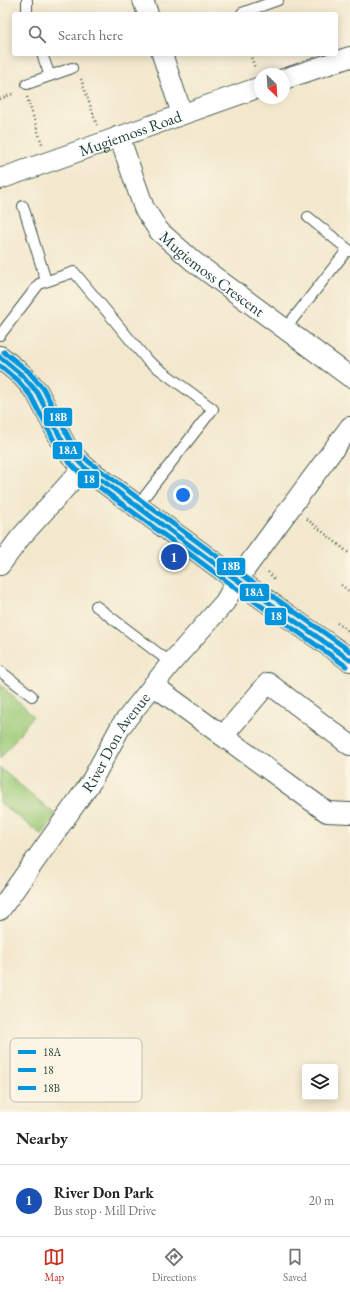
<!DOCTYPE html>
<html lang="en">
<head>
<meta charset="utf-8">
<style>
  body { margin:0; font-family:"EB Garamond",serif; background:#f6f6f6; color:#202124 }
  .controls { position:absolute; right:12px; bottom:12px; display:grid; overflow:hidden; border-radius:4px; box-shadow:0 2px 10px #0003 }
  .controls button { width:36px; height:36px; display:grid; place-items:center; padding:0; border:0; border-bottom:1px solid #e0e0e0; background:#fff; color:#202124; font:20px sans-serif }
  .compass { position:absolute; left:254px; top:68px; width:36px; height:36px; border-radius:50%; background:#fff; box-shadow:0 2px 10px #0003; rotate:155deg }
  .you { position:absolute; left:183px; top:495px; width:14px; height:14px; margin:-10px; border:3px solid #fff; border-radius:50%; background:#1a73e8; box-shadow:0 0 0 6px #1a73e833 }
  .badge { display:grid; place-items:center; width:26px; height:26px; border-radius:50%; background:#c8321e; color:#fff; font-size:13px; font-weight:700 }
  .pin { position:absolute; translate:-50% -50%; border:2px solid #fff; box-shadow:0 1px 4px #0006 }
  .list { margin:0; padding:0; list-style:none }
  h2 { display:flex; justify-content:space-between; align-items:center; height:52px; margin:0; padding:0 16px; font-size:17px }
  h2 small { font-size:13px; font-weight:400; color:#757577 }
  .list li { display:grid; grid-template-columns:26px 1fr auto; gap:12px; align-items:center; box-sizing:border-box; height:72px; padding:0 16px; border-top:1px solid #e0e0e0 }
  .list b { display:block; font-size:15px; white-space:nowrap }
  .list p { margin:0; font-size:13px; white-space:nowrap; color:#757577 }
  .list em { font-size:13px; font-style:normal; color:#757577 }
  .icon { flex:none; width:22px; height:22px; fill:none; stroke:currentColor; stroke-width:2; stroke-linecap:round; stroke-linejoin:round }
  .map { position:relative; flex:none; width:350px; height:1112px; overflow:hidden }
  .search { position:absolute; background:#fff; box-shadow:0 2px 10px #0003; left:12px; right:12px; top:12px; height:44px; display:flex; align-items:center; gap:10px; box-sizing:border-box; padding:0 14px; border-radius:4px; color:#757577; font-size:15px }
  .sheet { height:124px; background:#fff }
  nav { display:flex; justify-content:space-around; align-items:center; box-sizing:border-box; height:56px; border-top:1px solid #e0e0e0; background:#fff; font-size:11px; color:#757577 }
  nav a { display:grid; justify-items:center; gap:2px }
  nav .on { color:#c8321e }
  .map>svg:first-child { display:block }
  .green { fill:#9bca78; stroke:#5d8456 }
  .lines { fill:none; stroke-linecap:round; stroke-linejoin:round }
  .lane-casing { stroke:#3f574b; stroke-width:12 }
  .street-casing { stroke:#3f574b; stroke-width:22 }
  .secondary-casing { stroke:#3f574b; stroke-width:24 }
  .path { stroke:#3f574b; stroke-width:2.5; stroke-dasharray:1 3; stroke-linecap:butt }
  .lane { stroke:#fff; stroke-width:10 }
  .street { stroke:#fff; stroke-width:20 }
  .secondary { stroke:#fff; stroke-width:22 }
  .bus-1-casing { stroke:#fcf5e5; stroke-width:8 }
  .bus-2-casing { stroke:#fcf5e5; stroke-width:8 }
  .bus-3-casing { stroke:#fcf5e5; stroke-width:8 }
  .bus-1 { stroke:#0295dd; stroke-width:5 }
  .bus-2 { stroke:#0295dd; stroke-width:5 }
  .bus-3 { stroke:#0295dd; stroke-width:5 }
  .labels { text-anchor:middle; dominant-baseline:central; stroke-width:3; stroke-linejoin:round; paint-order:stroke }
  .street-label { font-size:16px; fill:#1f3d34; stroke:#fcf5e5 }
  .key { fill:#fcf5e5; stroke:#babeb0; stroke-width:1 }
  .key-label { font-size:11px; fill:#1f3d34 }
  .line-badge { stroke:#fcf5e5; stroke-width:1.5 }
  .badge-label { font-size:11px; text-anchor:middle; font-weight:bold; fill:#fff }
</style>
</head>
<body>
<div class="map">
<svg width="350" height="1112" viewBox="0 0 350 1112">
  <rect width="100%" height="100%" fill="#fcf5e5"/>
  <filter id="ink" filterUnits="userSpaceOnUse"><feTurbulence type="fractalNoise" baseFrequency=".025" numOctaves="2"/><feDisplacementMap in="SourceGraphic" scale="8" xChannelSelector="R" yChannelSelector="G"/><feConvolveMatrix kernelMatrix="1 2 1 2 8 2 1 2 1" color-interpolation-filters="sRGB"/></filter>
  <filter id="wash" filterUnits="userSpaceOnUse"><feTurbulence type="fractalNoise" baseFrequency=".012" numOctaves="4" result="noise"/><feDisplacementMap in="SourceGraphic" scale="16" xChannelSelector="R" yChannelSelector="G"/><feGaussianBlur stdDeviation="0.9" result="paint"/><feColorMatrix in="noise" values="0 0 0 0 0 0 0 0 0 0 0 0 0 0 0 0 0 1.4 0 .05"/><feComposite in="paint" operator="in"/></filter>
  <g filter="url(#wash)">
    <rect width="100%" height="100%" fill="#f3e8cd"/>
    <path class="green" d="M 0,684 L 33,716 L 0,759 Z
      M 0,768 L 56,815 L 42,835 L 0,803 Z"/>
  </g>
  <g filter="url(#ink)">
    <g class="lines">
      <g class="lane-casing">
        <path id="lane" d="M 27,0 L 27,14
          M 242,13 L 278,0
          M 42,54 L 50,76
          M 27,84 L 72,68
          M 23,206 L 46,281
          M 308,217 L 350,251
          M 285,329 L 348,249
          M 0,335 L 39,284 L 74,272 L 147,360 L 213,409 L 138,505
          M 96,606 L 171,663
          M 0,671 L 32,696"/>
      </g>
      <g class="street-casing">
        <g id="street">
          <path d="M 143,0 L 148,14"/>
          <path d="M 162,54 L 182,114"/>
          <path d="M 284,79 L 350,57"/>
          <path id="s1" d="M 119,136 L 144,208 L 159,231 L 193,261 L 350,377"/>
          <path id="s2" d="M 0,179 L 260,87"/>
          <path d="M 0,565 L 20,538 L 84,467"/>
          <path d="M 153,685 L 327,812 L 350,813"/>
          <path d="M 223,736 L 268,683 L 350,745"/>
          <path id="s3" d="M 0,910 L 91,782 L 121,726 L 171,663 L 225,602 L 237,580 L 350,427"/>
        </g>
      </g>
      <g class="secondary-casing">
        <path id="secondary" d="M 0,357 L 23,376 L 37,392 L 67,450 L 84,467 L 237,580 L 350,660"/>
      </g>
      <path class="path" d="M 250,54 L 255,68
        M 81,79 L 97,125
        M 27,97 L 42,144
        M 0,99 L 15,93
        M 307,519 L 350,554
        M 268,572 L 275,580
        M 341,585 L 350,592
        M 337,623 L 350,632"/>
      <use href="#lane" class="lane"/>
      <use href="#street" class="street"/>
      <use href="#secondary" class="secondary"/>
      <g class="bus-1-casing">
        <path id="bus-1" d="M 0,357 L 23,376 L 37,392 L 67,450 L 84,467 L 237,580 L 350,660"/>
      </g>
      <g class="bus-2-casing">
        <path id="bus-2" d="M 0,366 L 18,381 L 31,396 L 61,454 L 79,472 L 233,586 L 346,666"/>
      </g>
      <g class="bus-3-casing">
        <path id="bus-3" d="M 4,352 L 28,371 L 43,388 L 73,446 L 89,462 L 241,574 L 350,651"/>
      </g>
      <use href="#bus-1" class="bus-1"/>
      <use href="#bus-2" class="bus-2"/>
      <use href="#bus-3" class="bus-3"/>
    </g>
  </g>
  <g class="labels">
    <g class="street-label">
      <text stroke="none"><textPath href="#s2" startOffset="138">Mugiemoss Road</textPath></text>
      <text stroke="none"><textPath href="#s1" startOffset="172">Mugiemoss Crescent</textPath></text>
      <text stroke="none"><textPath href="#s3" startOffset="204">River Don Avenue</textPath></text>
    </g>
  </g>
  <rect x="10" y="1038" width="132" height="64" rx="6" class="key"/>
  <rect x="18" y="1050" width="18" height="4" fill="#0295dd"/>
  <rect x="18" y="1068" width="18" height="4" fill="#0295dd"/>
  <rect x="18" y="1086" width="18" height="4" fill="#0295dd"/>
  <g class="key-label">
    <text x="43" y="1056">18A</text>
    <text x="43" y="1074">18</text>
    <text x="43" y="1092">18B</text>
  </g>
  <g class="line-badge">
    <rect x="43" y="407" width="30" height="20" rx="4" fill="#0295dd"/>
    <rect x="52" y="441" width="31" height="19" rx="4" fill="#0295dd"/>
    <rect x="77" y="470" width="23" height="19" rx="4" fill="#0295dd"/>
    <rect x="216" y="557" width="30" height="19" rx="4" fill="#0295dd"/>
    <rect x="239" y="583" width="31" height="19" rx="4" fill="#0295dd"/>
    <rect x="264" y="607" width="23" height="19" rx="4" fill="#0295dd"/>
  </g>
  <g class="badge-label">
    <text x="58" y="421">18B</text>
    <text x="68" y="454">18A</text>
    <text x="89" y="483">18</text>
    <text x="231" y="570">18B</text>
    <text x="254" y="596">18A</text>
    <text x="276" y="620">18</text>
  </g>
</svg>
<div class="controls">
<button><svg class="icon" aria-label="layers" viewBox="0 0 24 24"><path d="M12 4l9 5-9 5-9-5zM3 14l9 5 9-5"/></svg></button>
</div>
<svg class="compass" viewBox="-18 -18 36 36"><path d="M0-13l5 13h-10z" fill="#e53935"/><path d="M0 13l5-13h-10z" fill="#757577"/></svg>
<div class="you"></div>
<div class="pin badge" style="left:174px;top:557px;background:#1a4fb4">1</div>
<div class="search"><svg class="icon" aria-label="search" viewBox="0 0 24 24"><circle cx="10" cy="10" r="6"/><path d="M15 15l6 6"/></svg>Search here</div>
</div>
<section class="sheet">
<h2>Nearby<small></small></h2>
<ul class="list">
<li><span class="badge" style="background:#1a4fb4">1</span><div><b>River Don Park</b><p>Bus stop · Mill Drive</p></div><em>20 m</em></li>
</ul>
</section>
<nav>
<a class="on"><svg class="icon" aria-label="map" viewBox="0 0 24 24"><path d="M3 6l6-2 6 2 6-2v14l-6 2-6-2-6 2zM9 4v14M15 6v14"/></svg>Map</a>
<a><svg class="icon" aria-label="directions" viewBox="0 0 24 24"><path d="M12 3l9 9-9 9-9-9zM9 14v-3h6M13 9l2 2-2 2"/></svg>Directions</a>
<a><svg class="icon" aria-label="saved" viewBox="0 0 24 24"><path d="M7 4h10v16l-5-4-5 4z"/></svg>Saved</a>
</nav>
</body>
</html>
